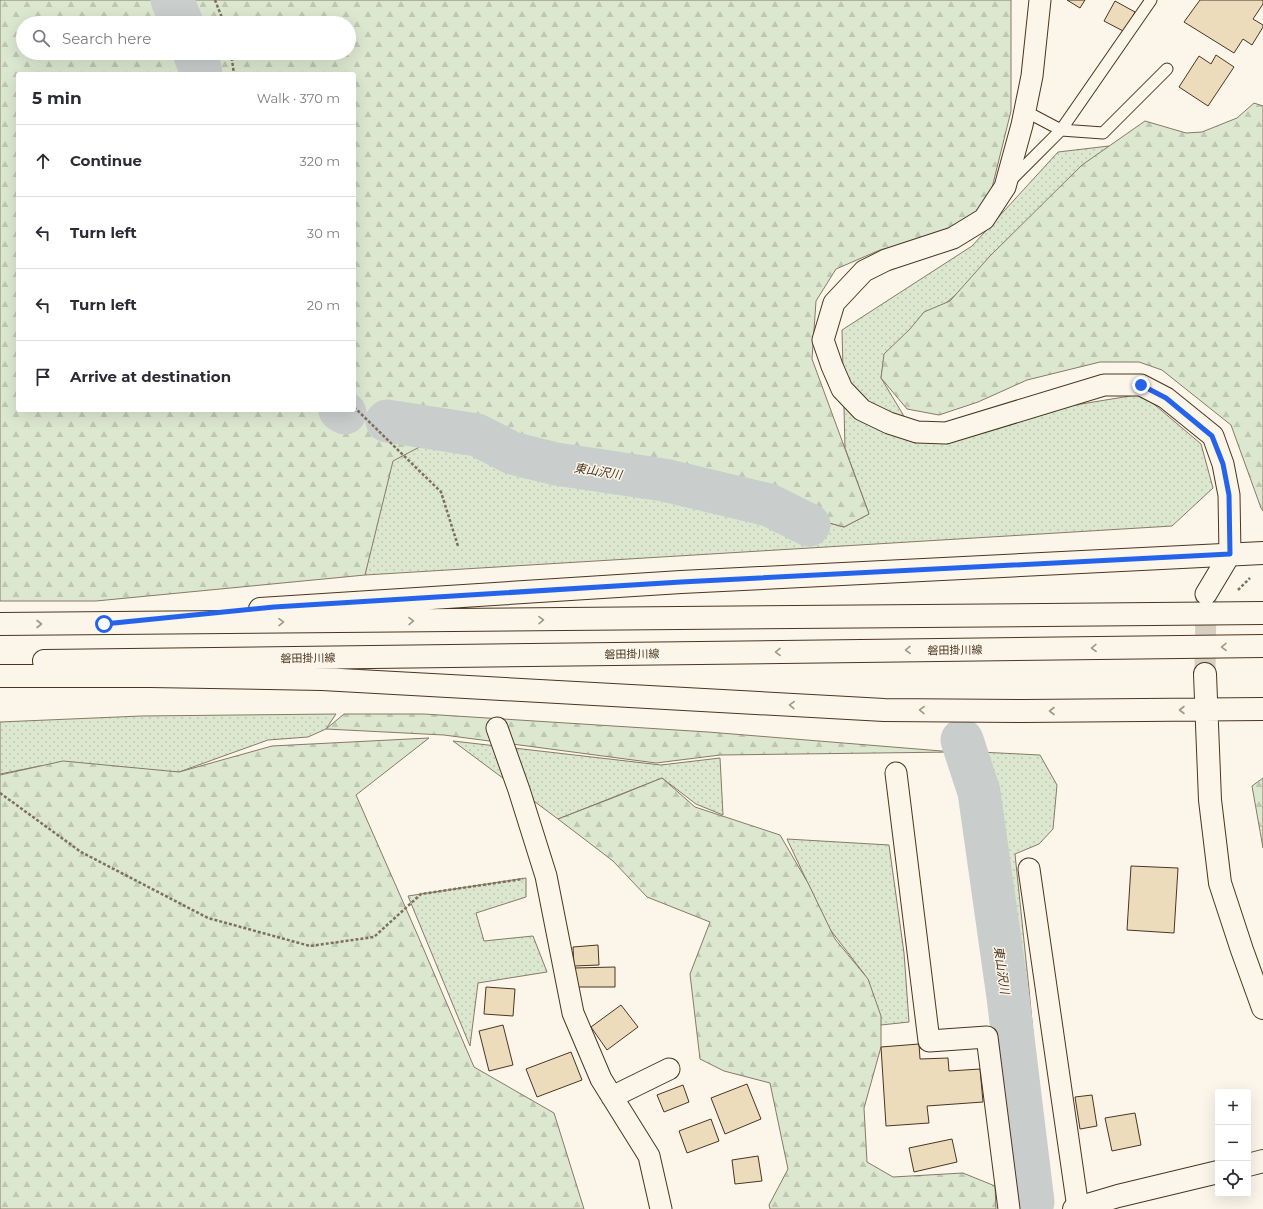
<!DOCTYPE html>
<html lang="en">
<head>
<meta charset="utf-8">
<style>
  body { margin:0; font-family:Montserrat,"Noto Sans JP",sans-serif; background:#f7f7f7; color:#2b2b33 }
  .controls { position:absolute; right:12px; bottom:12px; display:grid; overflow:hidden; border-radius:4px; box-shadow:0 4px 16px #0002 }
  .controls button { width:36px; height:36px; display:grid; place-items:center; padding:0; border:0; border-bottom:1px solid #e1e1e2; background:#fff; color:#2b2b33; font:20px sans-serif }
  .stop { position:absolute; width:12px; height:12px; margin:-9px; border:3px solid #2563eb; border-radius:50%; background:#fff }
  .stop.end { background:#2563eb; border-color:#fff; box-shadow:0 1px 4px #0008 }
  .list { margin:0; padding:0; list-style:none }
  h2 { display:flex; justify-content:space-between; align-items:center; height:52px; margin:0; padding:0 16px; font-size:17px }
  h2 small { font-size:13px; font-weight:400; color:#7c7c81 }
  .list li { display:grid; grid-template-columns:26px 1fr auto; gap:12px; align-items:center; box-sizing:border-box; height:72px; padding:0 16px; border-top:1px solid #e1e1e2 }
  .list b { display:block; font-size:15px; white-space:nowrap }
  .list em { font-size:13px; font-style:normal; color:#7c7c81 }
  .icon { flex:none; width:22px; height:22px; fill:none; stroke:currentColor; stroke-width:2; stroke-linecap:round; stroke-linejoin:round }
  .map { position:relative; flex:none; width:1263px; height:1209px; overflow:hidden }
  .search { position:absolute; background:#fff; box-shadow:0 4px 16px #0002; left:16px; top:16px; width:340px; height:44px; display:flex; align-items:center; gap:10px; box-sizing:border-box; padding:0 14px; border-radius:22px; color:#7c7c81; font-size:15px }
  .panel { position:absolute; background:#fff; box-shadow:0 4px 16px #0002; left:16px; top:72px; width:340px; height:340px; border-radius:4px }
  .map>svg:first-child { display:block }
  .grass { fill:url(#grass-dots); stroke:#887966 }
  .forest { fill:url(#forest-firs); stroke:#887966; fill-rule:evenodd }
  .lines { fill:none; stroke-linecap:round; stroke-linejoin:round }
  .river { stroke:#c9cecd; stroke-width:43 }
  .building { fill:#ecdcbc; stroke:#4a3520 }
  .street-tunnel { stroke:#d8cfc1; stroke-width:21; stroke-dasharray:21 10; stroke-linecap:butt }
  .lane-casing { stroke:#4a3520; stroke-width:13 }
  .street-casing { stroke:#4a3520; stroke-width:23 }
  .secondary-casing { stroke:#4a3520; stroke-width:24 }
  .path { stroke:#7f6f5c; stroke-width:2.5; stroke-dasharray:3 2; stroke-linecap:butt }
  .lane { stroke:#fbf6e9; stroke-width:11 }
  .street { stroke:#fbf6e9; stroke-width:21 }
  .secondary { stroke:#fbf6e9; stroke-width:22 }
  .oneway { stroke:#a29684 }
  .route { stroke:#2563eb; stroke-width:5 }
  .labels { text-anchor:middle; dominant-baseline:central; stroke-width:3; stroke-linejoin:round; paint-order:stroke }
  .street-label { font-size:11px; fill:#4a3520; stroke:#fbf6e9 }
  .water-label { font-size:12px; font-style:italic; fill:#4a3520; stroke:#fbf6e9 }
</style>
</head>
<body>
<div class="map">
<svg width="1263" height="1209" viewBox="0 0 1263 1209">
  <defs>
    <pattern id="grass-dots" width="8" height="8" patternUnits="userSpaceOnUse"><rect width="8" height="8" fill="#dce7d0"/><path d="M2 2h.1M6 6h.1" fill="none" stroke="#bec7b2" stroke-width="1.8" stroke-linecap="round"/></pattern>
    <pattern id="forest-firs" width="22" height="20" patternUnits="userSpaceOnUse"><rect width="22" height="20" fill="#dce7d0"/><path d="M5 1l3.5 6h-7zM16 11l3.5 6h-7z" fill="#bec7b2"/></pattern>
  </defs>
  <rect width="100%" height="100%" fill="#fbf6e9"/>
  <path class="grass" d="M 1109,146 L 953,297 L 885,354 L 881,378 L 919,441 L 1045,410 L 1142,394 L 1201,444 L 1213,488 L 1172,526 L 365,575 L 387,457 L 457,427 L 506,438 L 844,527 L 869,514 L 845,448 L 842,330 L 972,246 L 1058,152 Z
    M 336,714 L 326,729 L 308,737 L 268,740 L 179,772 L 40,766 L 0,774 L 0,722 L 141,716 Z
    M 453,741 L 661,765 L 720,758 L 723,815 L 696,804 L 662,778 L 558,819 Z
    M 979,752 L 1040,755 L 1057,785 L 1053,829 L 1039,844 L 1015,854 L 1029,989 L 1048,1197 L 1023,1209 L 1016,1209 L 999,1043 L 986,902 L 966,772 Z
    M 787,839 L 889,845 L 904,953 L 909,1022 L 881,1025 L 865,975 L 829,928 Z
    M 526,878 L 526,897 L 476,913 L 484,941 L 533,936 L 547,972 L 478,983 L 470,1046 L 408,896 Z"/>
  <path class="forest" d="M 0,0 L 1011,0 L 1011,111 L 988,204 L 950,233 L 880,250 L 836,269 L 816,301 L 812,359 L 869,514 L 844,527 L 811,518 L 670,476 L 564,457 L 463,424 L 393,461 L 365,575 L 96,601 L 0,601 ZM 23,23 L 349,23 L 349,53 L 23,53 ZM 18,74 L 354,74 L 354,410 L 18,410 Z
    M 1254,103 L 1263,106 L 1263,511 L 1261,508 L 1231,425 L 1162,370 L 1139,362 L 1100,362 L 1027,380 L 978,402 L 939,415 L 907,409 L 881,378 L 884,354 L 910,329 L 924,312 L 950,301 L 990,256 L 1082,165 L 1145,121 L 1186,133 L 1202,132 L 1237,118 Z
    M 344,714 L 424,714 L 708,732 L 954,752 L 720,755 L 656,763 L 444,735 L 326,729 Z
    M 429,738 L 356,795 L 418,936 L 474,1067 L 554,1113 L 584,1209 L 0,1209 L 0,775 L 63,761 L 179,772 L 272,746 Z
    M 662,778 L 695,807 L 780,835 L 808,883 L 835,939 L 868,979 L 881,1016 L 881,1047 L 864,1108 L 867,1162 L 893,1177 L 963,1173 L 995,1186 L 996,1209 L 770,1209 L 769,1205 L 788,1169 L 770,1083 L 724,1071 L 700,1059 L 690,974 L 710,922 L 647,897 L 613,861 L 558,819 L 615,797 Z
    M 1263,778 L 1263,848 L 1252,786 Z"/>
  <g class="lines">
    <path class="river" d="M 172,0 L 182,23
      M 194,53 L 200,68 L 201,74
      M 340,410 L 345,413
      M 387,421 L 477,435 L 512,453 L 556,464 L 664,480 L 769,505 L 809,525
      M 962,740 L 979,792 L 1008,997 L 1033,1202"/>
  </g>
  <path class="building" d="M 1067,0 L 1085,0 L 1080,8 Z
    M 1200,0 L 1263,0 L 1263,4 L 1253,19 L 1263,25 L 1263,27 L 1252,45 L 1243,39 L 1234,53 L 1184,22 Z
    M 1115,1 L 1135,12 L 1125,32 L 1104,21 Z
    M 1216,55 L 1234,67 L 1208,106 L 1179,87 L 1199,56 L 1211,64 Z
    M 1131,866 L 1178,868 L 1174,933 L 1127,930 Z
    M 598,945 L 599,965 L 574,966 L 573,947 Z
    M 615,967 L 615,987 L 573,987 L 574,968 Z
    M 486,987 L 515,989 L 513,1016 L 484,1014 Z
    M 621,1005 L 638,1027 L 607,1050 L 591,1027 Z
    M 503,1025 L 513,1065 L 489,1071 L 479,1031 Z
    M 919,1044 L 920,1059 L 948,1058 L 949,1071 L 980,1069 L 983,1102 L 927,1106 L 929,1123 L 886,1126 L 881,1047 Z
    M 571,1052 L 582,1080 L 537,1097 L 526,1069 Z
    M 747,1084 L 761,1119 L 725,1134 L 711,1098 Z
    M 683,1085 L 689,1102 L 664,1112 L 657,1095 Z
    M 1092,1095 L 1097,1126 L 1080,1129 L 1075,1097 Z
    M 1135,1113 L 1141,1145 L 1112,1151 L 1105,1118 Z
    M 711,1119 L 719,1141 L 687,1153 L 679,1131 Z
    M 952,1139 L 957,1162 L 914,1172 L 909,1148 Z
    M 758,1156 L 762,1181 L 735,1184 L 732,1160 Z"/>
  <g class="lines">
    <path class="street-tunnel" d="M 1205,674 L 1206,596"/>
    <g class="lane-casing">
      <path id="lane" d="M 1025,111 L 1061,130 L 1103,133 L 1167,69
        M 1009,182 L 1061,130 L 1151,0"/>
    </g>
    <g class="street-casing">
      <path id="street" d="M 1040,0 L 1032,76 L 1022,125 L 1005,187 L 984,219 L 953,238 L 886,260 L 864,271 L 834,303 L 823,340 L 832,366 L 842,389 L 862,410 L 889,423 L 917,432 L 946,433 L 1104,385 L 1141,385 L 1166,398 L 1213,436 L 1223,464 L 1229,495 L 1230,554 L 1206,594
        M 497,728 L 519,790 L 546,876 L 573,1013 L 601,1079 L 649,1156 L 661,1209
        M 896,773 L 929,1041 L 987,1037 L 1009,1209
        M 1029,869 L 1078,1208
        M 612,1097 L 669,1069"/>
    </g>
    <g class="secondary-casing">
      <path id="secondary" d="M 260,609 L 681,582 L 1263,553
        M 0,624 L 1263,613
        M 44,661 L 1263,646
        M 1205,674 L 1210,800 L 1220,883 L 1242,950 L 1263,1008
        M 0,676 L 150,676 L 322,679 L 884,710 L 1023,711 L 1263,709
        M 1248,1165 L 1263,1161
        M 1074,1209 L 1118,1196 L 1218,1172"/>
    </g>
    <path class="path" d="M 215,0 L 224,23
      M 231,53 L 234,74
      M 354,407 L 441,492 L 458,546
      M 1238,590 L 1250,578
      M 0,793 L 81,852 L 208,918 L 310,946 L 374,937 L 421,894 L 523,879"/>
    <use href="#lane" class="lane"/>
    <use href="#street" class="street"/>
    <use href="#secondary" class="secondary"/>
  </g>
  <defs><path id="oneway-chevron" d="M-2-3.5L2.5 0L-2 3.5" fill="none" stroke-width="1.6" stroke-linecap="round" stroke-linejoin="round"/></defs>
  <g class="oneway">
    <use href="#oneway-chevron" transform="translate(541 620) rotate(-1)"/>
    <use href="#oneway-chevron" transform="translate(411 621) rotate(-1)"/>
    <use href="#oneway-chevron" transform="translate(281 622) rotate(-1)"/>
    <use href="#oneway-chevron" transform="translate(39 624)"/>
    <use href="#oneway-chevron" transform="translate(1224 647) rotate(179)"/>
    <use href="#oneway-chevron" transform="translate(1094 648) rotate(179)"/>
    <use href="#oneway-chevron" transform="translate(908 650) rotate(179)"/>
    <use href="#oneway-chevron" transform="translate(778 652) rotate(179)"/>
    <use href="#oneway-chevron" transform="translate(792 705) rotate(-177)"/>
    <use href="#oneway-chevron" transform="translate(922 710) rotate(-179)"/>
    <use href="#oneway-chevron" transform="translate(1182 710) rotate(180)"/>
    <use href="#oneway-chevron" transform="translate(1052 711) rotate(180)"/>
  </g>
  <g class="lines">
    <path class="route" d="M 104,624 L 274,607 L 681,582 L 1230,554 L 1229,495 L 1223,464 L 1212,436 L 1166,398 L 1141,385"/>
  </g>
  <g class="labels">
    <g class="street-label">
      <text transform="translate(955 650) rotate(-1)">磐田掛川線</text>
      <text transform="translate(632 654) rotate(-1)">磐田掛川線</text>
      <text transform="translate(308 658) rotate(-1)">磐田掛川線</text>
    </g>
    <g class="water-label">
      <text transform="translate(598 471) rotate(9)">東山沢川</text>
      <text transform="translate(1002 970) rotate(82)">東山沢川</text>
    </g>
  </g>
</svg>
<div class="controls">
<button>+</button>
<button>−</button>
<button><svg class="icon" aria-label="locate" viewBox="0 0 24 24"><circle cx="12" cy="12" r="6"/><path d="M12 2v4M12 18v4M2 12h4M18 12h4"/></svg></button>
</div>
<div class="stop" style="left:104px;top:624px"></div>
<div class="stop end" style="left:1141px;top:385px"></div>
<div class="search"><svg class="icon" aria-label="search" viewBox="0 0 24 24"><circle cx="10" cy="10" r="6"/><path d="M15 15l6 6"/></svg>Search here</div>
<section class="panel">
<h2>5 min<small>Walk · 370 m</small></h2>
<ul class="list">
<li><svg class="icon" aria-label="ahead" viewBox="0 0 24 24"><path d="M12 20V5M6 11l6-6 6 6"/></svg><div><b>Continue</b></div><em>320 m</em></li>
<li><svg class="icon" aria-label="left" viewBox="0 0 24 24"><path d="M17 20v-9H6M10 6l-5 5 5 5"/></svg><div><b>Turn left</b></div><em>30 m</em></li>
<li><svg class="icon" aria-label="left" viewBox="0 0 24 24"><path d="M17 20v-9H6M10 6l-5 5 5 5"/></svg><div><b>Turn left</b></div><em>20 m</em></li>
<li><svg class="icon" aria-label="arrive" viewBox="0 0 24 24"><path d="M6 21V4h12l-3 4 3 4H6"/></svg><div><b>Arrive at destination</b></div></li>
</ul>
</section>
</div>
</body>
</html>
